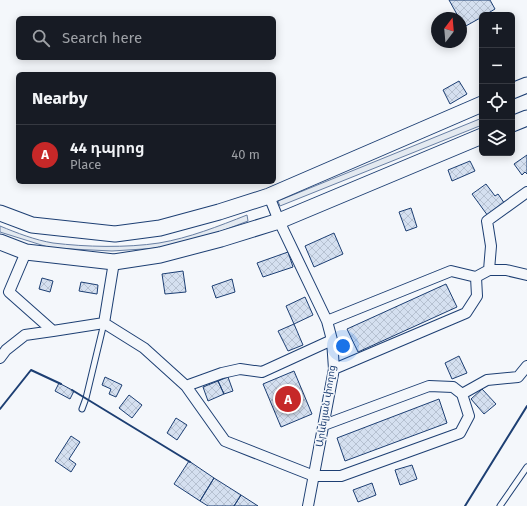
<!DOCTYPE html>
<html lang="en">
<head>
<meta charset="utf-8">
<style>
  body { margin:0; font-family:"Fira Sans","Noto Sans Armenian",sans-serif; background:#242831; color:#f1f3f6 }
  .controls { position:absolute; right:12px; top:12px; display:grid; overflow:hidden; border-radius:6px; box-shadow:0 2px 10px #0003 }
  .controls button { width:36px; height:36px; display:grid; place-items:center; padding:0; border:0; border-bottom:1px solid #363941; background:#171b24; color:#f1f3f6; font:20px sans-serif }
  .compass { position:absolute; left:431px; top:12px; width:36px; height:36px; border-radius:50%; background:#171b24; box-shadow:0 2px 10px #0003; rotate:16deg }
  .you { position:absolute; left:343px; top:346px; width:14px; height:14px; margin:-10px; border:3px solid #fff; border-radius:50%; background:#1a73e8; box-shadow:0 0 0 6px #1a73e833 }
  .badge { display:grid; place-items:center; width:26px; height:26px; border-radius:50%; background:#c62828; color:#fff; font-size:13px; font-weight:700 }
  .pin { position:absolute; translate:-50% -50%; border:2px solid #fff; box-shadow:0 1px 4px #0006 }
  .list { margin:0; padding:0; list-style:none }
  h2 { display:flex; justify-content:space-between; align-items:center; height:52px; margin:0; padding:0 16px; font-size:17px }
  h2 small { font-size:13px; font-weight:400; color:#9ea1a6 }
  .list li { display:grid; grid-template-columns:26px 1fr auto; gap:12px; align-items:center; box-sizing:border-box; height:60px; padding:0 16px; border-top:1px solid #363941 }
  .list b { display:block; font-size:15px; white-space:nowrap }
  .list p { margin:0; font-size:13px; white-space:nowrap; color:#9ea1a6 }
  .list em { font-size:13px; font-style:normal; color:#9ea1a6 }
  .icon { flex:none; width:22px; height:22px; fill:none; stroke:currentColor; stroke-width:2; stroke-linecap:round; stroke-linejoin:round }
  .map { position:relative; flex:none; width:527px; height:506px; overflow:hidden }
  .search { position:absolute; background:#171b24; box-shadow:0 2px 10px #0003; left:16px; top:16px; width:260px; height:44px; display:flex; align-items:center; gap:10px; box-sizing:border-box; padding:0 14px; border-radius:6px; color:#9ea1a6; font-size:15px }
  .panel { position:absolute; background:#171b24; box-shadow:0 2px 10px #0003; left:16px; top:72px; width:260px; height:112px; border-radius:6px }
  .map>svg:first-child { display:block }
  .grass { fill:#e3e9f0; stroke:#687fa3 }
  .building { fill:url(#building-cross-hatch); stroke:#1d3f73 }
  .lines { fill:none; stroke-linecap:round; stroke-linejoin:round }
  .lane-casing { stroke:#1d3f73; stroke-width:7 }
  .street-casing { stroke:#1d3f73; stroke-width:12 }
  .secondary-casing { stroke:#1d3f73; stroke-width:17 }
  .lane { stroke:#f4f7fb; stroke-width:5 }
  .street { stroke:#f4f7fb; stroke-width:10 }
  .secondary { stroke:#f4f7fb; stroke-width:15 }
  .wall { stroke:#1d3f73; stroke-width:2 }
  .labels { text-anchor:middle; dominant-baseline:central; stroke-width:3; stroke-linejoin:round; paint-order:stroke }
  .street-label { font-size:10px; fill:#1d3f73; stroke:#f4f7fb }
</style>
</head>
<body>
<div class="map">
<svg width="527" height="506" viewBox="0 0 527 506">
  <defs>
    <pattern id="building-cross-hatch" width="8" height="8" patternUnits="userSpaceOnUse"><rect width="8" height="8" fill="#d5e0f0"/><path d="M0 0l8 8M0 8l8-8" fill="none" stroke="#b6c1d1"/></pattern>
  </defs>
  <rect width="100%" height="100%" fill="#f4f7fb"/>
  <path class="grass" d="M 482,118 L 482,125 L 280,206 L 278,201 Z
    M 247,215 L 248,221 L 211,235 L 159,248 L 112,251 L 51,248 L 0,232 L 0,226 C 17,233 35,240 53,243 C 86,247 126,248 159,243 C 189,238 219,226 247,215 Z"/>
  <path class="building" d="M 449,0 L 490,0 L 495,9 L 485,15 L 482,15 L 482,17 L 464,27 L 461,18 L 459,18 Z
    M 459,81 L 467,94 L 450,104 L 443,90 Z
    M 527,155 L 527,174 L 525,172 L 522,175 L 514,164 Z
    M 470,161 L 475,171 L 452,181 L 448,170 Z
    M 486,184 L 495,196 L 498,194 L 505,204 L 488,216 L 472,194 Z
    M 411,208 L 417,227 L 406,231 L 399,212 Z
    M 334,233 L 343,254 L 314,267 L 305,246 Z
    M 288,252 L 293,267 L 263,277 L 257,263 Z
    M 183,271 L 186,292 L 165,294 L 162,274 Z
    M 42,278 L 53,281 L 50,292 L 39,289 Z
    M 232,279 L 235,292 L 216,298 L 212,286 Z
    M 81,282 L 98,285 L 97,294 L 79,291 Z
    M 446,284 L 457,307 L 358,352 L 347,329 Z
    M 305,297 L 313,315 L 294,324 L 286,306 Z
    M 294,324 L 303,345 L 288,351 L 278,331 Z
    M 459,356 L 467,373 L 452,379 L 445,363 Z
    M 294,371 L 312,414 L 281,427 L 263,384 Z
    M 105,377 L 122,385 L 116,397 L 109,394 L 111,389 L 102,385 Z
    M 228,377 L 233,391 L 224,394 L 218,381 Z
    M 218,381 L 224,394 L 208,401 L 203,387 Z
    M 59,383 L 74,391 L 70,399 L 55,391 Z
    M 482,389 L 496,404 L 484,414 L 471,399 Z
    M 129,395 L 142,405 L 132,418 L 119,408 Z
    M 439,399 L 447,423 L 345,461 L 337,438 Z
    M 176,418 L 187,425 L 177,440 L 167,433 Z
    M 71,436 L 80,442 L 69,459 L 76,464 L 71,472 L 55,461 Z
    M 189,461 L 214,478 L 200,501 L 174,484 Z
    M 412,465 L 417,479 L 400,485 L 395,470 Z
    M 214,478 L 241,495 L 234,506 L 208,506 L 200,501 Z
    M 372,483 L 376,495 L 358,502 L 353,490 Z
    M 241,495 L 258,506 L 234,506 Z"/>
  <g class="lines">
    <g class="lane-casing">
      <path id="lane" d="M 82,409 L 86,398 L 104,323
        M 500,506 L 527,467"/>
    </g>
    <g class="street-casing">
      <path id="street" d="M 269,196 L 279,221 L 327,321 L 332,340 L 334,369 L 308,506
        M 26,252 L 9,292 L 53,331 L 104,323
        M 114,262 L 104,323 L 144,348 L 186,386 L 225,441 L 314,476 L 341,476 L 460,433 L 469,416 L 462,394 L 453,387 L 429,386 L 324,425
        M 489,270 L 506,270 L 527,275
        M 476,277 L 489,270 L 491,246 L 487,221 L 527,192
        M 327,321 L 451,271 L 476,277 L 477,296 L 466,313 L 334,369
        M 0,358 L 6,350 L 25,335 L 53,331
        M 186,386 L 222,373 L 240,369 L 262,372 L 332,340
        M 462,394 L 487,380 L 518,377 L 527,366"/>
    </g>
    <g class="secondary-casing">
      <path id="secondary" d="M 512,91 L 527,85
        M 512,124 L 527,118
        M 0,213 L 32,225 L 115,234 L 160,228 L 219,212 L 269,196 L 482,104
        M 0,242 L 26,252 L 114,262 L 160,255 L 221,239 L 279,221 L 482,136"/>
    </g>
    <use href="#lane" class="lane"/>
    <use href="#street" class="street"/>
    <use href="#secondary" class="secondary"/>
    <path class="wall" d="M 72,390 L 190,462
      M 0,409 L 31,370 L 61,384
      M 465,506 L 527,406"/>
  </g>
  <g class="labels">
    <g class="street-label">
      <text transform="translate(326 406) rotate(-81)">Արևելյան փողոց</text>
    </g>
  </g>
</svg>
<div class="controls">
<button>+</button>
<button>−</button>
<button><svg class="icon" aria-label="locate" viewBox="0 0 24 24"><circle cx="12" cy="12" r="6"/><path d="M12 2v4M12 18v4M2 12h4M18 12h4"/></svg></button>
<button><svg class="icon" aria-label="layers" viewBox="0 0 24 24"><path d="M12 4l9 5-9 5-9-5zM3 14l9 5 9-5"/></svg></button>
</div>
<svg class="compass" viewBox="-18 -18 36 36"><path d="M0-13l5 13h-10z" fill="#e53935"/><path d="M0 13l5-13h-10z" fill="#9ea1a6"/></svg>
<div class="you"></div>
<div class="pin badge" style="left:288px;top:399px">A</div>
<div class="search"><svg class="icon" aria-label="search" viewBox="0 0 24 24"><circle cx="10" cy="10" r="6"/><path d="M15 15l6 6"/></svg>Search here</div>
<section class="panel">
<h2>Nearby<small></small></h2>
<ul class="list">
<li><span class="badge">A</span><div><b>44 դպրոց</b><p>Place</p></div><em>40 m</em></li>
</ul>
</section>
</div>
</body>
</html>
